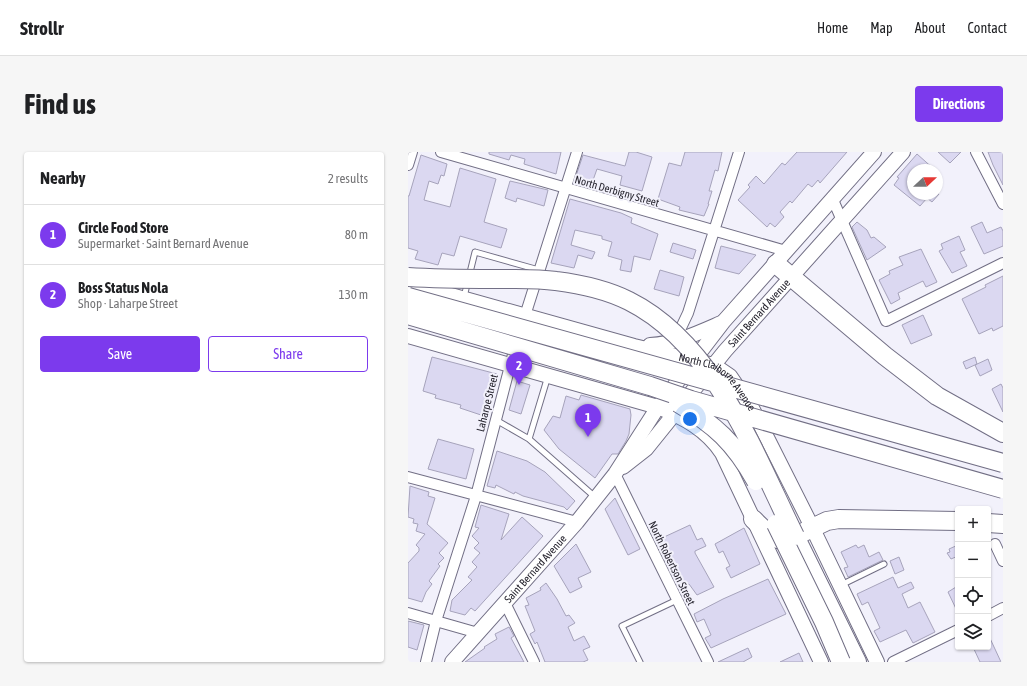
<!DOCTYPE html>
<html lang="en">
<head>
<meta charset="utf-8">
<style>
  body { margin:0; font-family:"Asap Condensed",sans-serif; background:#f6f6f6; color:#202124 }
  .controls { position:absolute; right:12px; bottom:12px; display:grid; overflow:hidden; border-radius:4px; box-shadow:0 1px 3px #0004 }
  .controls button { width:36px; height:36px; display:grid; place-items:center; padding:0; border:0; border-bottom:1px solid #e0e0e0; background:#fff; color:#202124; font:20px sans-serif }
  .compass { position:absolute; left:499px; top:12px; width:36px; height:36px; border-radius:50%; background:#fff; box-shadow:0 1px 3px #0004; rotate:68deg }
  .you { position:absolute; left:282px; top:267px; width:14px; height:14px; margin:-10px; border:3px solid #fff; border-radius:50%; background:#1a73e8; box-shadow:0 0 0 6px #1a73e833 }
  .badge { display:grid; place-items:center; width:26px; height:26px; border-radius:50%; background:#7c3aed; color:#fff; font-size:13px; font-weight:700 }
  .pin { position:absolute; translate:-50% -33px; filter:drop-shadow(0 1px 2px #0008) }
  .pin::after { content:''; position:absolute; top:21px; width:14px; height:12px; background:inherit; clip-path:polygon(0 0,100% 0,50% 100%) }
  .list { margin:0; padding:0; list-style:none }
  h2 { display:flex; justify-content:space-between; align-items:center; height:52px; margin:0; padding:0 16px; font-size:17px }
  h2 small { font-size:13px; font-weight:400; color:#757577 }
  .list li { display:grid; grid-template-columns:26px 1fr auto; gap:12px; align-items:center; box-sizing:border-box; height:60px; padding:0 16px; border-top:1px solid #e0e0e0 }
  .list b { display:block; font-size:15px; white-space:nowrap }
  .list p { margin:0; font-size:13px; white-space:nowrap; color:#757577 }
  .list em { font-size:13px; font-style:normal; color:#757577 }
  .actions { display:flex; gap:8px; padding:12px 16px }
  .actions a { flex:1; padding:9px 0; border:1px solid #7c3aed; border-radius:4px; text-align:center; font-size:14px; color:#7c3aed }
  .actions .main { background:#7c3aed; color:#fff }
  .icon { flex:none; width:22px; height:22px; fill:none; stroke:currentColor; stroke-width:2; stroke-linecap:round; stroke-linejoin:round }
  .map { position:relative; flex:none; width:595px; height:510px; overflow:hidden; border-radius:4px }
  header { display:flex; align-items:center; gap:24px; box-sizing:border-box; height:56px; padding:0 20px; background:#fff; border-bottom:1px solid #e0e0e0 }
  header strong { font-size:19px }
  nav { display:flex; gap:22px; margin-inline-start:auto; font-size:14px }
  .intro { display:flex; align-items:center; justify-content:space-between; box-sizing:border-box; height:96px; padding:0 24px }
  h1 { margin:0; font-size:28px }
  .button { padding:10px 18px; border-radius:4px; background:#7c3aed; color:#fff; font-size:14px; font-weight:700 }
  main { display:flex; gap:24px; padding:0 24px }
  aside { flex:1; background:#fff; border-radius:4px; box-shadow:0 1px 3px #0004 }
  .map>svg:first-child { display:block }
  .building { fill:#dbd8f1; stroke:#a6a3bb }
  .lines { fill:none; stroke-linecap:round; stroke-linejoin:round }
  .lane-casing { stroke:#726f85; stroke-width:7 }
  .street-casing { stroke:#726f85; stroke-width:12 }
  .secondary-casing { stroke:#726f85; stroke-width:16 }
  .highway-casing { stroke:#726f85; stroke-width:20 }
  .lane { stroke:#fff; stroke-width:5 }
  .street { stroke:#fff; stroke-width:10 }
  .secondary { stroke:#fff; stroke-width:14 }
  .highway { stroke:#fff; stroke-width:18 }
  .highway-bridge-casing { stroke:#726f85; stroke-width:20; stroke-linecap:butt }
  .highway-bridge { stroke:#fff; stroke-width:18 }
  .labels { text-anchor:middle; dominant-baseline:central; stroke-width:4; stroke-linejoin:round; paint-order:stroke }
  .street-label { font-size:11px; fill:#27252f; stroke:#f2f1fb }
</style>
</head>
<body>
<header>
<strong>Strollr</strong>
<nav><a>Home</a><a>Map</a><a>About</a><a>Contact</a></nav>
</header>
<div class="intro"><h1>Find us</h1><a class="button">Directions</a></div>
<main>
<aside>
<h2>Nearby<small>2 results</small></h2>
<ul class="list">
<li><span class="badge">1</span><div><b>Circle Food Store</b><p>Supermarket · Saint Bernard Avenue</p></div><em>80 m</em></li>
<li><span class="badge">2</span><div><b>Boss Status Nola</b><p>Shop · Laharpe Street</p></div><em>130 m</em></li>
</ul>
<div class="actions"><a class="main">Save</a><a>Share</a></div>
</aside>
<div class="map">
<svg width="595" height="510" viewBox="0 0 595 510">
  <rect width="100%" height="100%" fill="#f2f1fb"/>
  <path class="building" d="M 81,0 L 153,0 L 148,22 L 116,12 L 117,7 L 103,3 L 101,8 L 81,2 Z
    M 221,0 L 228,0 L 244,5 L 234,39 L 212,33 L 214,24 L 189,17 L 184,31 L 167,27 L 175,3 L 217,14 Z
    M 277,0 L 314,0 L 310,19 L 307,18 L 301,39 L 304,39 L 300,52 L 301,52 L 296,64 L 271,58 L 272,55 L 250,47 L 261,11 L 273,14 Z
    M 389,0 L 439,0 L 412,31 L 410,28 L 404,35 L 400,32 L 384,51 L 382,49 L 372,60 L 376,65 L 367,75 L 362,71 L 359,75 L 330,48 L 342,35 L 340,33 L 348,24 L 356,32 L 374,11 L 377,13 Z
    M 530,0 L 553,0 L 542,11 Z
    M 580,0 L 595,0 L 595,33 L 585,13 Z
    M 509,2 L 527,18 L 505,18 L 505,42 L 531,42 L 524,50 L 519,46 L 512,54 L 486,33 L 491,26 L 489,25 Z
    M 13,3 L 39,12 L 36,24 L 33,23 L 30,32 L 21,29 L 16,48 L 42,55 L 52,16 L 88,27 L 76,70 L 99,77 L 93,96 L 52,84 L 46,104 L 34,101 L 30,113 L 7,107 L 10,99 L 0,96 L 0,44 L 1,44 Z
    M 102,29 L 140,38 L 136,54 L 109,46 L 108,50 L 97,46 Z
    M 162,47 L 213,61 L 224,66 L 223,71 L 250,82 L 242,108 L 226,104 L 223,120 L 212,118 L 214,108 L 200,104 L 204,90 L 194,87 L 194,84 L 167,78 L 163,93 L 187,100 L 184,107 L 170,103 L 166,116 L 143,111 Z
    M 449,70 L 459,78 L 463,86 L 466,85 L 478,95 L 459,108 L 444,75 Z
    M 574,70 L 579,81 L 593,75 L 595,79 L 595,94 L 576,102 L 563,75 Z
    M 551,84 L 557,98 L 552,100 L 559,114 L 544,121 L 531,99 L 535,97 L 533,92 Z
    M 265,91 L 288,98 L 285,107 L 262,100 Z
    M 313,94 L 348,103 L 331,122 L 307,116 Z
    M 513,97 L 529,130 L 518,135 L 515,129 L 490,141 L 492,147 L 483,152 L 471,128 L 482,122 L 481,119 L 495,113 L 491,105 Z
    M 252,118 L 276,125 L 271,144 L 246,137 Z
    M 595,124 L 595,174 L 585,179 L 584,176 L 571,182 L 554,147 L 578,135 L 577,133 Z
    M 515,163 L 524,183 L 503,192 L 494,173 Z
    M 24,205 L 89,222 L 76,264 L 52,256 L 53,253 L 27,246 L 28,243 L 15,239 Z
    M 567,205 L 569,212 L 558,217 L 555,210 Z
    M 580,207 L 584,218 L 572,224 L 567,213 Z
    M 109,229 L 122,233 L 113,262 L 101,258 Z
    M 593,232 L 595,236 L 595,260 L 584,237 Z
    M 173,243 L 222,257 L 223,263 L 221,282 L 218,289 L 210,302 L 204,302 L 187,326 L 151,297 L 136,278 L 145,264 L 152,266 L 158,244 L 171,248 Z
    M 30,287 L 66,297 L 58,327 L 20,317 Z
    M 89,299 L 119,309 L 137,320 L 167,349 L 159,358 L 156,355 L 115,344 L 107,340 L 106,342 L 88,333 L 87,336 L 79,334 Z
    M 2,334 L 21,340 L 20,344 L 27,346 L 19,372 L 40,391 L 31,401 L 36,406 L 30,412 L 32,414 L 21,429 L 24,432 L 18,440 L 14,450 L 0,446 L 0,411 L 11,399 L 11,396 L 8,393 L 17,382 L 8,379 L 10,372 L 5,371 L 6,367 L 0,365 Z
    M 207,346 L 232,397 L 220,403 L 197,357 Z
    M 73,353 L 101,362 L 93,388 L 114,365 L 135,384 L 67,459 L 63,456 L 57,463 L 42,459 L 44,448 L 64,428 L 60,425 L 69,415 L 64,410 L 72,401 L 66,396 L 71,391 L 64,384 L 71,376 L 67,375 Z
    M 282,373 L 289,388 L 294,386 L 298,394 L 287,399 L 287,401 L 306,435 L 289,443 L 281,432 L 273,435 L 257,404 L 262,402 L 254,386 Z
    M 336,376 L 352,412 L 323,426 L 318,416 L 322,414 L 315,399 L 311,401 L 307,392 Z
    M 168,392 L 183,420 L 170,426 L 174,435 L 162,441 L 146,414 Z
    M 448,393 L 450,396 L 456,393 L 461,405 L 471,400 L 475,408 L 440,425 L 436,416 L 440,415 L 433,400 Z
    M 550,393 L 550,404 L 543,407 L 539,401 L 542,400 L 541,397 Z
    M 491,405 L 496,418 L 487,422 L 482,409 Z
    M 485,425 L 490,436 L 503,430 L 506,436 L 494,442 L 500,456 L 512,450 L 527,480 L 505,491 L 498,478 L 472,490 L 466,479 L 472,476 L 460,450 L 454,453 L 449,442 Z
    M 360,427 L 378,462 L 303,496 L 297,486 L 303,483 L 296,467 L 289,470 L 286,462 L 315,447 Z
    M 138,431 L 149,447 L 158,464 L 161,463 L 167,471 L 160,475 L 166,489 L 176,484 L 182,495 L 175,498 L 180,508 L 175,510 L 137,510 L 129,490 L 127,492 L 122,482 L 127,479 L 117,454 L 121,453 L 118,446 L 133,438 L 132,436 Z
    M 548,435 L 550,439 L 550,461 L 540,440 Z
    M 0,469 L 16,473 L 9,498 L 0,495 Z
    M 101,475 L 106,484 L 103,486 L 116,510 L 57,510 L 77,496 L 76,495 L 89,487 L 87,482 Z
    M 580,482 L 593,510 L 572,510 L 565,495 L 580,495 Z
    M 340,496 L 344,505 L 335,510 L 310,510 Z
    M 391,501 L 395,510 L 372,510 Z"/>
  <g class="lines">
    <g class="lane-casing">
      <path id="lane" d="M 56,145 L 67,100 L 131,118
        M 88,268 L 121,287 L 187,345
        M 121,287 L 140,224
        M 433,433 L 476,412
        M 232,510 L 214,474 L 269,448"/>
    </g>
    <g class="street-casing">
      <path id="street" d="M 33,0 L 378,99
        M 568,0 L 595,52
        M 0,13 L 4,0
        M 425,48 L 478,169 L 595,111
        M 115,170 L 169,0
        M 265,185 L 271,180 L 280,161 L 331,0
        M 207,322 L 300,510
        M 0,325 L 169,370
        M 587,392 L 595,409
        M 97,451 L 126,510
        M 0,461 L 70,481
        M 580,464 L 595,456
        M 18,510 L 28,469 L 68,344 L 108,191
        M 485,510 L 550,478"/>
    </g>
    <g class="secondary-casing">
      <g id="secondary">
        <path id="s1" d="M 0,131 L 226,194 L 306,213 L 322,224 L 344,256 L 404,375 L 469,510"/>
        <path d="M 0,184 L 250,255 C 276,266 298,277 314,301 L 413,510"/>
        <path d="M 242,193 C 267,192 290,181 313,171"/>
        <path id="s2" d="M 215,315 L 238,297 L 317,199 L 495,0"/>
        <path id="s3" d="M 44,510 L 169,370 L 207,322 L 250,255 L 316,169 L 466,0"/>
      </g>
    </g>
    <g class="highway-casing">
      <path id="highway" d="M 368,112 L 477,204 L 529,244 L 595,281
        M 345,367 C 356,377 363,389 379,388 L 419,369 L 431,367 L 550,369
        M 580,371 L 595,372
        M 387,384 L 449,510"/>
    </g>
    <use href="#lane" class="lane"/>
    <use href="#street" class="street"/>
    <use href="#secondary" class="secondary"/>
    <use href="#highway" class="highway"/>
    <g class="highway-bridge-casing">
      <path id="highway-bridge" d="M 0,125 C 29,127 58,127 88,127 C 108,127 128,126 148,129 C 172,132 199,138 221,149 C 307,192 347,303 387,384
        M 0,145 L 595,311
        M 0,163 L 242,234 L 283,248 L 595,337
        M 270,251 C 307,273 326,290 348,329
        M 368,372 L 416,470 L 433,510"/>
    </g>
    <use href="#highway-bridge" class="highway-bridge"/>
  </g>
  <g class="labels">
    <g class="street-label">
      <text transform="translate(209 39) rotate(16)">North Derbigny Street</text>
      <text stroke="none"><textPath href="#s2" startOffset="206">Saint Bernard Avenue</textPath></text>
      <text stroke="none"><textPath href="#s1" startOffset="329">North Claiborne Avenue</textPath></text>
      <text transform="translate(79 251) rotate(-76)">Laharpe Street</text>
      <text transform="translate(264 411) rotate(64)">North Robertson Street</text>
      <text stroke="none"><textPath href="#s3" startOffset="125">Saint Bernard Avenue</textPath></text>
    </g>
  </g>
</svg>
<div class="controls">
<button>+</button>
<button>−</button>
<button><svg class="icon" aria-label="locate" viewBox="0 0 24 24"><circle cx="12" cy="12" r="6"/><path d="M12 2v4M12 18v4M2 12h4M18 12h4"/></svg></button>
<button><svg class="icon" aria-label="layers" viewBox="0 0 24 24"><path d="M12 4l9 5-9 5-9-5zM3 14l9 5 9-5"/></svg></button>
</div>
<svg class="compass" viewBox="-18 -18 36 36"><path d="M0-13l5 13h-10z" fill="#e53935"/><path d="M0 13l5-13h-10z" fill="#757577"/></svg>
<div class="you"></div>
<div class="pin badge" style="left:180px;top:285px">1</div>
<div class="pin badge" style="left:111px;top:233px">2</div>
</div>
</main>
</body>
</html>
